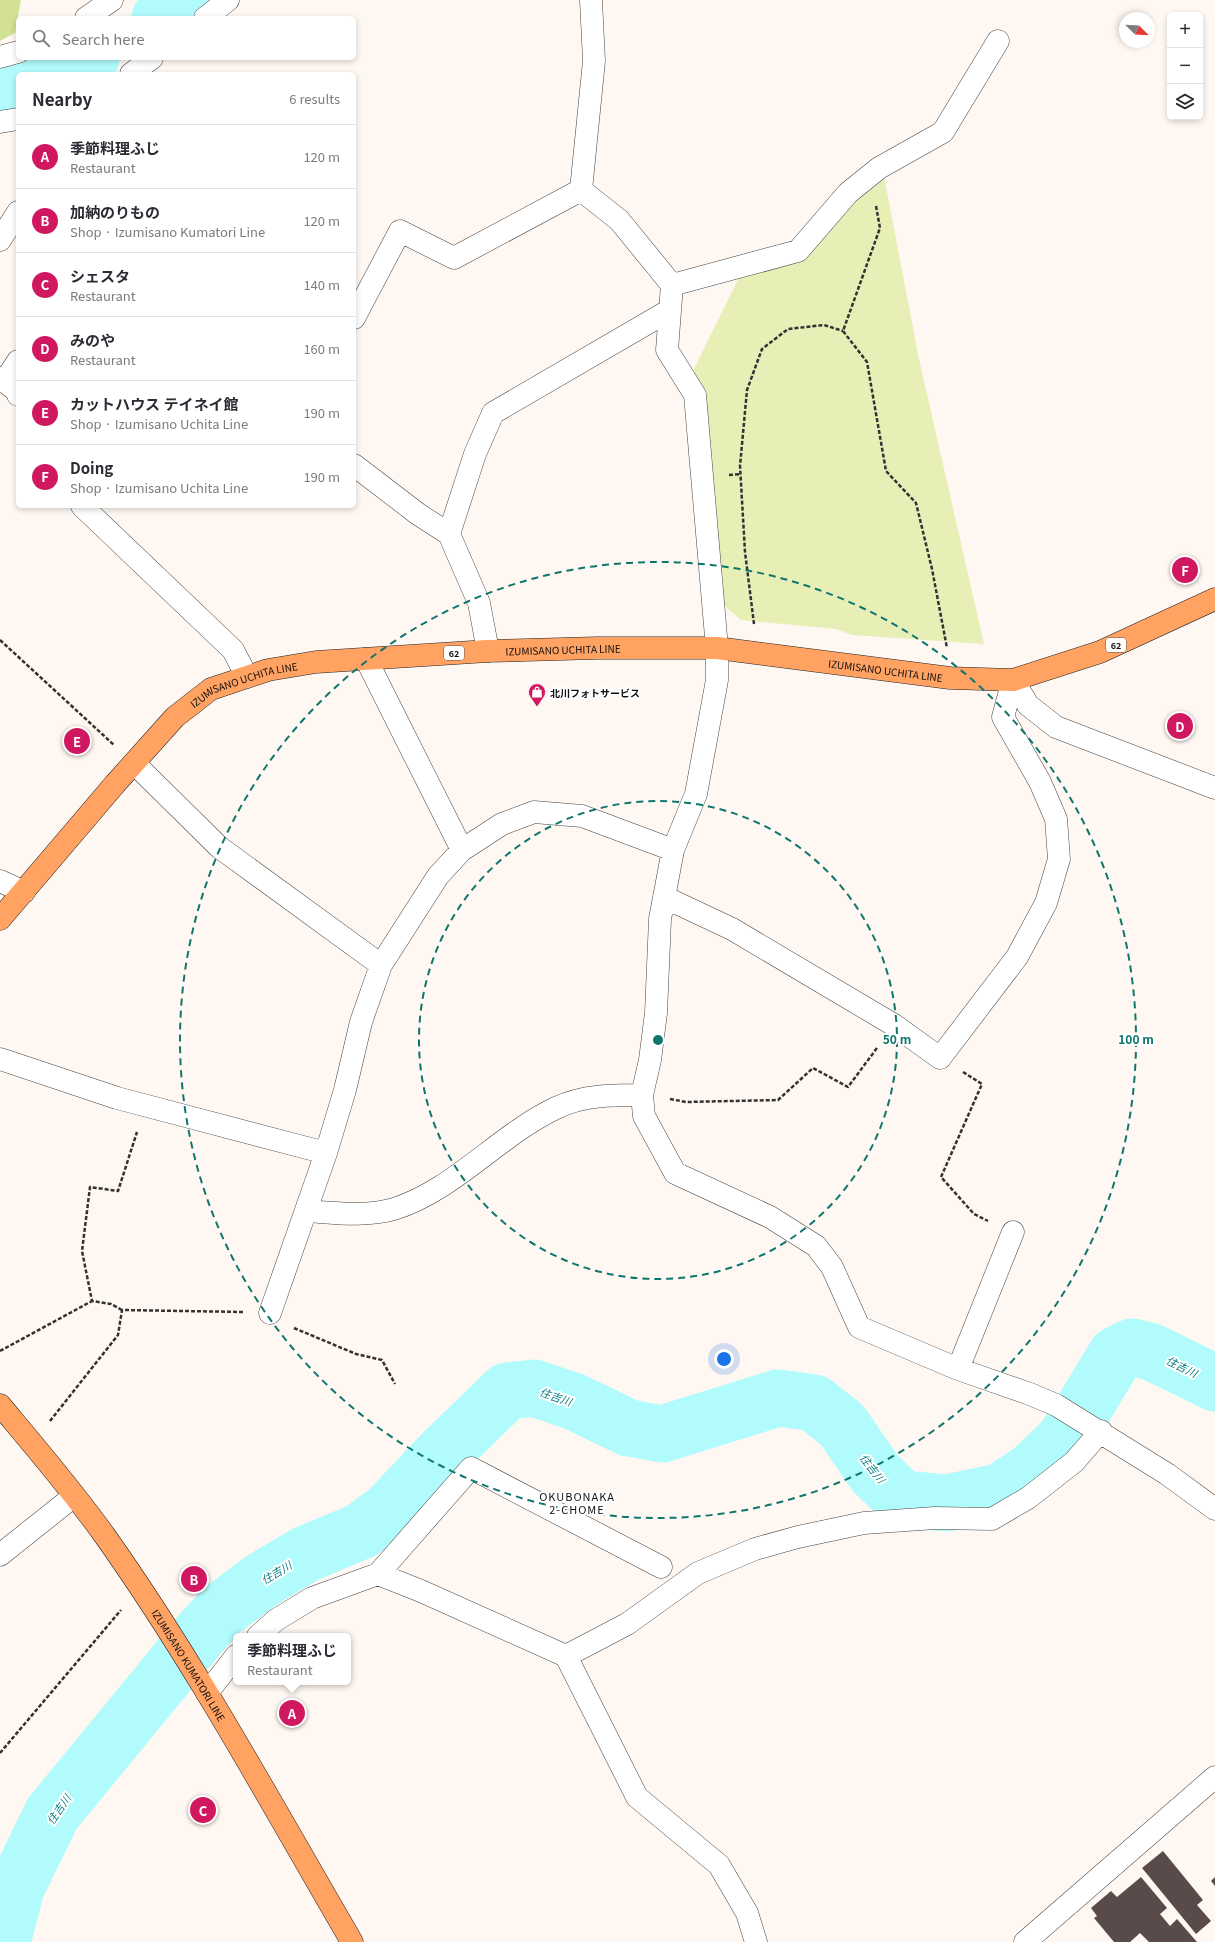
<!DOCTYPE html>
<html lang="en">
<head>
<meta charset="utf-8">
<style>
  body { margin:0; font-family:Georgia,"Noto Sans JP",serif; background:#f7f7f7; color:#2b2b33 }
  .controls { position:absolute; right:12px; top:12px; display:grid; overflow:hidden; border-radius:6px; box-shadow:0 2px 6px #0003 }
  .controls button { width:36px; height:36px; display:grid; place-items:center; padding:0; border:0; border-bottom:1px solid #e1e1e2; background:#fff; color:#2b2b33; font:20px sans-serif }
  .compass { position:absolute; left:1119px; top:12px; width:36px; height:36px; border-radius:50%; background:#fff; box-shadow:0 2px 6px #0003; rotate:114deg }
  .you { position:absolute; left:724px; top:1359px; width:14px; height:14px; margin:-10px; border:3px solid #fff; border-radius:50%; background:#1a73e8; box-shadow:0 0 0 6px #1a73e833 }
  .badge { display:grid; place-items:center; width:26px; height:26px; border-radius:50%; background:#d01861; color:#fff; font-size:13px; font-weight:700 }
  .pin { position:absolute; translate:-50% -50%; border:2px solid #fff; box-shadow:0 1px 4px #0006 }
  .popup { position:absolute; left:233px; top:1633px; width:118px; height:52px; box-sizing:border-box; display:grid; place-content:center; border-radius:6px; background:#fff; filter:drop-shadow(0 1px 3px #0005); font-size:13px; white-space:nowrap; color:#7c7c81 }
  .popup b { font-size:15px; color:#2b2b33 }
  .popup::after { content:''; position:absolute; left:50%; top:100%; margin-left:-8px; border:8px solid transparent; border-top-color:#fff }
  .list { margin:0; padding:0; list-style:none }
  h2 { display:flex; justify-content:space-between; align-items:center; height:52px; margin:0; padding:0 16px; font-size:17px }
  h2 small { font-size:13px; font-weight:400; color:#7c7c81 }
  .list li { display:grid; grid-template-columns:26px 1fr auto; gap:12px; align-items:center; box-sizing:border-box; height:64px; padding:0 16px; border-top:1px solid #e1e1e2 }
  .list b { display:block; font-size:15px; white-space:nowrap }
  .list p { margin:0; font-size:13px; white-space:nowrap; color:#7c7c81 }
  .list em { font-size:13px; font-style:normal; color:#7c7c81 }
  .icon { flex:none; width:22px; height:22px; fill:none; stroke:currentColor; stroke-width:2; stroke-linecap:round; stroke-linejoin:round }
  .map { position:relative; flex:none; width:1215px; height:1942px; overflow:hidden }
  .search { position:absolute; background:#fff; box-shadow:0 2px 6px #0003; left:16px; top:16px; width:340px; height:44px; display:flex; align-items:center; gap:10px; box-sizing:border-box; padding:0 14px; border-radius:6px; color:#7c7c81; font-size:15px }
  .panel { position:absolute; background:#fff; box-shadow:0 2px 6px #0003; left:16px; top:72px; width:340px; height:436px; border-radius:6px }
  .map>svg:first-child { display:block }
  .green { fill:#e7efb7 }
  .forest { fill:#d2e194 }
  .lines { fill:none; stroke-linecap:round; stroke-linejoin:round }
  .river { stroke:#b1fbfc; stroke-width:57 }
  .building { fill:#5a4b4b }
  .minor-casing { stroke:#434343; stroke-width:23 }
  .major-casing { stroke:#212121; stroke-width:23 }
  .path { stroke:#323232; stroke-width:2.5; stroke-dasharray:4 2; stroke-linecap:butt }
  .minor { stroke:#fff; stroke-width:22 }
  .major { stroke:#ffa262; stroke-width:22 }
  .ring { fill:none; stroke:#0f766e; stroke-width:2; stroke-dasharray:7 5 }
  .labels { text-anchor:middle; dominant-baseline:central; stroke-width:4; stroke-linejoin:round; paint-order:stroke }
  .shield { fill:#fff; stroke:#585858; stroke-width:1 }
  .shield-label { font-size:9px; font-weight:bold; fill:#101010 }
  .street-label { font-size:10px; fill:#101010; stroke:#fff }
  .poi-label { font-size:10px; font-weight:bold; fill:#101010; stroke:#fff; text-anchor:start }
  .water-label { font-size:11px; font-style:italic; fill:#0c7e88; stroke:#fff }
  .neighbourhood-label { font-size:11px; letter-spacing:1px; fill:#101010; stroke:#fff }
  .centre { fill:#0f766e; stroke:#fff; stroke-width:2 }
  .ring-label { font-size:12px; text-anchor:middle; font-weight:bold; fill:#0f766e; stroke:#fff; stroke-width:4; stroke-linejoin:round; paint-order:stroke }
</style>
</head>
<body>
<div class="map">
<svg width="1215" height="1942" viewBox="0 0 1215 1942">
  <rect width="100%" height="100%" fill="#fff8f2"/>
  <path class="green" d="M 883,171 L 919,359 L 984,644 L 852,635 L 836,629 L 741,620 L 720,602 L 692,373 L 743,269 L 804,252 Z"/>
  <path class="forest" d="M 0,0 L 21,0 L 15,33 L 0,41 Z"/>
  <g class="lines">
    <path class="river" d="M 160,18 L 184,0
      M 49,74 L 62,71 L 91,58
      M 0,84 L 18,81
      M 2,1942 L 16,1888 L 52,1814 L 199,1635 L 222,1610 L 262,1580 L 306,1554 L 361,1531 L 389,1510 L 440,1456 L 507,1391 L 534,1388 L 575,1402 L 629,1428 L 662,1434 L 778,1398 L 814,1403 L 842,1425 L 875,1473 L 902,1499 L 947,1503 L 1000,1492 L 1033,1470 L 1065,1439 L 1116,1355 L 1132,1347 L 1152,1352 L 1215,1383"/>
  </g>
  <path class="building" d="M 1163,1851 L 1203,1900 L 1197,1905 L 1211,1921 L 1196,1934 L 1142,1868 Z
    M 1141,1877 L 1167,1908 L 1160,1914 L 1170,1926 L 1177,1919 L 1197,1942 L 1149,1942 L 1140,1933 L 1130,1942 L 1114,1942 L 1094,1918 L 1097,1916 L 1091,1908 L 1111,1891 L 1117,1897 Z
    M 1215,1877 L 1215,1886 L 1211,1881 Z"/>
  <g class="lines">
    <g class="minor-casing">
      <path id="minor" d="M 86,18 L 112,0
        M 205,18 L 228,0
        M 0,57 L 18,52
        M 131,74 L 152,58
        M 0,122 L 18,119
        M 581,190 L 594,61 L 591,0
        M 0,240 L 18,212
        M 672,285 L 798,251 L 848,193 L 879,168 L 943,132 L 998,41
        M 354,318 L 400,231 L 454,258 L 581,190
        M 0,378 L 17,391 L 18,395
        M 4,382 L 18,361
        M 354,465 L 418,514 L 449,534 L 479,603 L 488,651
        M 82,506 L 233,650 L 247,677
        M 449,534 L 475,454 L 493,413 L 670,310
        M 1013,680 L 1028,705 L 1056,727 L 1215,788
        M 134,763 L 219,847 L 381,965
        M 462,850 L 502,824 L 534,812 L 582,816 L 673,850 L 696,794 L 717,680 L 717,648 L 695,395 L 667,350 L 672,285 L 619,220 L 581,190
        M 0,881 L 24,892
        M 664,897 L 732,929 L 894,1025 L 940,1058 L 1017,957 L 1046,903 L 1059,859 L 1056,819 L 1040,782 L 1003,717 L 1013,680
        M 0,1059 L 117,1098 L 326,1153
        M 642,1095 L 650,1060 L 656,1013 L 660,919 L 673,850
        M 307,1211 C 336,1213 366,1217 394,1209 C 453,1191 499,1135 556,1108 C 583,1095 612,1095 642,1095 L 644,1116 L 675,1173 L 770,1217 L 816,1246 L 832,1267 L 859,1327 L 958,1369
        M 1013,1232 L 958,1369 L 1030,1394 L 1056,1405 L 1167,1474 L 1215,1509
        M 270,1313 L 326,1153 L 345,1090 L 361,1022 L 381,965 L 438,876 L 462,850 L 366,659
        M 0,1555 L 74,1496
        M 378,1574 L 471,1468 L 661,1567
        M 258,1636 L 276,1620 L 312,1598 L 378,1574 L 421,1591 L 566,1656 L 637,1797 L 719,1865 L 747,1913 L 756,1942
        M 566,1656 L 627,1624 L 698,1573 L 755,1549 L 798,1537 L 864,1523 L 935,1518 L 992,1519 L 1028,1498 L 1074,1462 L 1101,1431
        M 207,1693 L 236,1656
        M 1025,1942 L 1215,1777"/>
    </g>
    <g class="major-casing">
      <g id="major">
        <path id="s1" d="M 0,919 L 115,784 L 175,717 L 211,689 L 268,670 L 316,662 L 488,651 L 597,648 L 717,648 L 950,678 L 1013,680 L 1100,652 L 1215,599"/>
        <path id="s2" d="M 0,1405 C 36,1448 73,1491 105,1536 C 197,1666 272,1805 352,1942"/>
      </g>
    </g>
    <path class="path" d="M 876,206 L 880,228 L 843,331 L 867,362 L 886,471 L 916,503 L 932,569 L 947,648
      M 729,475 L 741,474
      M 754,624 L 745,552 L 740,466 L 747,390 L 762,349 L 788,329 L 824,325 L 843,331
      M 0,640 L 114,745
      M 963,1072 L 982,1084 L 941,1177 L 974,1214 L 988,1221
      M 670,1099 L 686,1102 L 778,1100 L 813,1068 L 848,1087 L 877,1048
      M 122,1310 L 111,1304 L 92,1301 L 82,1251 L 90,1187 L 118,1191 L 137,1132
      M 294,1328 L 356,1354 L 382,1360 L 395,1384
      M 0,1351 L 92,1301
      M 50,1421 L 118,1335 L 122,1310 L 244,1312
      M 0,1753 L 121,1610"/>
    <use href="#minor" class="minor"/>
    <use href="#major" class="major"/>
  </g>
  <g class="ring">
    <circle cx="658" cy="1040" r="239"/>
    <circle cx="658" cy="1040" r="478"/>
  </g>
  <defs>
    <g id="shop-pin" transform="scale(0.9)"><path d="M0 17L-7.5 6A9.5 9.5 0 1 1 7.5 6Z" fill="#d01861" stroke="#fff"/><path d="M-5-2.5h2.3a2.7 3.5 0 0 1 5.4 0H5L5.5 6h-11ZM-1.5-2.5h3a1.5 2.3 0 0 0-3 0Z" fill="#fff"/></g>
  </defs>
  <g fill-rule="evenodd">
    <use href="#shop-pin" x="537" y="692"/>
  </g>
  <g class="labels">
    <g class="shield">
      <rect x="1106" y="638" width="20" height="14" rx="3"/>
      <rect x="444" y="646" width="20" height="14" rx="3"/>
    </g>
    <g class="shield-label">
      <text x="1116" y="645">62</text>
      <text x="454" y="653">62</text>
    </g>
    <g class="street-label">
      <text stroke="none"><textPath href="#s1" startOffset="669">IZUMISANO UCHITA LINE</textPath></text>
      <text stroke="none"><textPath href="#s1" startOffset="993">IZUMISANO UCHITA LINE</textPath></text>
      <text stroke="none"><textPath href="#s1" startOffset="345">IZUMISANO UCHITA LINE</textPath></text>
      <text stroke="none"><textPath href="#s2" startOffset="322">IZUMISANO KUMATORI LINE</textPath></text>
    </g>
    <g class="poi-label">
      <text x="550" y="692">北川フォトサービス</text>
    </g>
    <g class="water-label">
      <text transform="translate(1182 1366) rotate(26)">住吉川</text>
      <text transform="translate(556 1396) rotate(19)">住吉川</text>
      <text transform="translate(873 1468) rotate(52)">住吉川</text>
      <text transform="translate(276 1572) rotate(-31)">住吉川</text>
      <text transform="translate(58 1809) rotate(-55)">住吉川</text>
    </g>
    <g class="neighbourhood-label">
      <text x="577" y="1496">OKUBONAKA<tspan x="577" dy="13">2-CHOME</tspan></text>
    </g>
  </g>
  <circle cx="658" cy="1040" r="6" class="centre"/>
  <g class="ring-label">
    <text x="897" y="1044">50 m</text>
    <text x="1136" y="1044">100 m</text>
  </g>
</svg>
<div class="controls">
<button>+</button>
<button>−</button>
<button><svg class="icon" aria-label="layers" viewBox="0 0 24 24"><path d="M12 4l9 5-9 5-9-5zM3 14l9 5 9-5"/></svg></button>
</div>
<svg class="compass" viewBox="-18 -18 36 36"><path d="M0-13l5 13h-10z" fill="#e53935"/><path d="M0 13l5-13h-10z" fill="#7c7c81"/></svg>
<div class="you"></div>
<div class="pin badge" style="left:292px;top:1713px">A</div>
<div class="popup"><b>季節料理ふじ</b>Restaurant</div>
<div class="pin badge" style="left:194px;top:1579px">B</div>
<div class="pin badge" style="left:203px;top:1810px">C</div>
<div class="pin badge" style="left:1180px;top:726px">D</div>
<div class="pin badge" style="left:77px;top:741px">E</div>
<div class="pin badge" style="left:1185px;top:570px">F</div>
<div class="search"><svg class="icon" aria-label="search" viewBox="0 0 24 24"><circle cx="10" cy="10" r="6"/><path d="M15 15l6 6"/></svg>Search here</div>
<section class="panel">
<h2>Nearby<small>6 results</small></h2>
<ul class="list">
<li><span class="badge">A</span><div><b>季節料理ふじ</b><p>Restaurant</p></div><em>120 m</em></li>
<li><span class="badge">B</span><div><b>加納のりもの</b><p>Shop · Izumisano Kumatori Line</p></div><em>120 m</em></li>
<li><span class="badge">C</span><div><b>シェスタ</b><p>Restaurant</p></div><em>140 m</em></li>
<li><span class="badge">D</span><div><b>みのや</b><p>Restaurant</p></div><em>160 m</em></li>
<li><span class="badge">E</span><div><b>カットハウス テイネイ館</b><p>Shop · Izumisano Uchita Line</p></div><em>190 m</em></li>
<li><span class="badge">F</span><div><b>Doing</b><p>Shop · Izumisano Uchita Line</p></div><em>190 m</em></li>
</ul>
</section>
</div>
</body>
</html>
